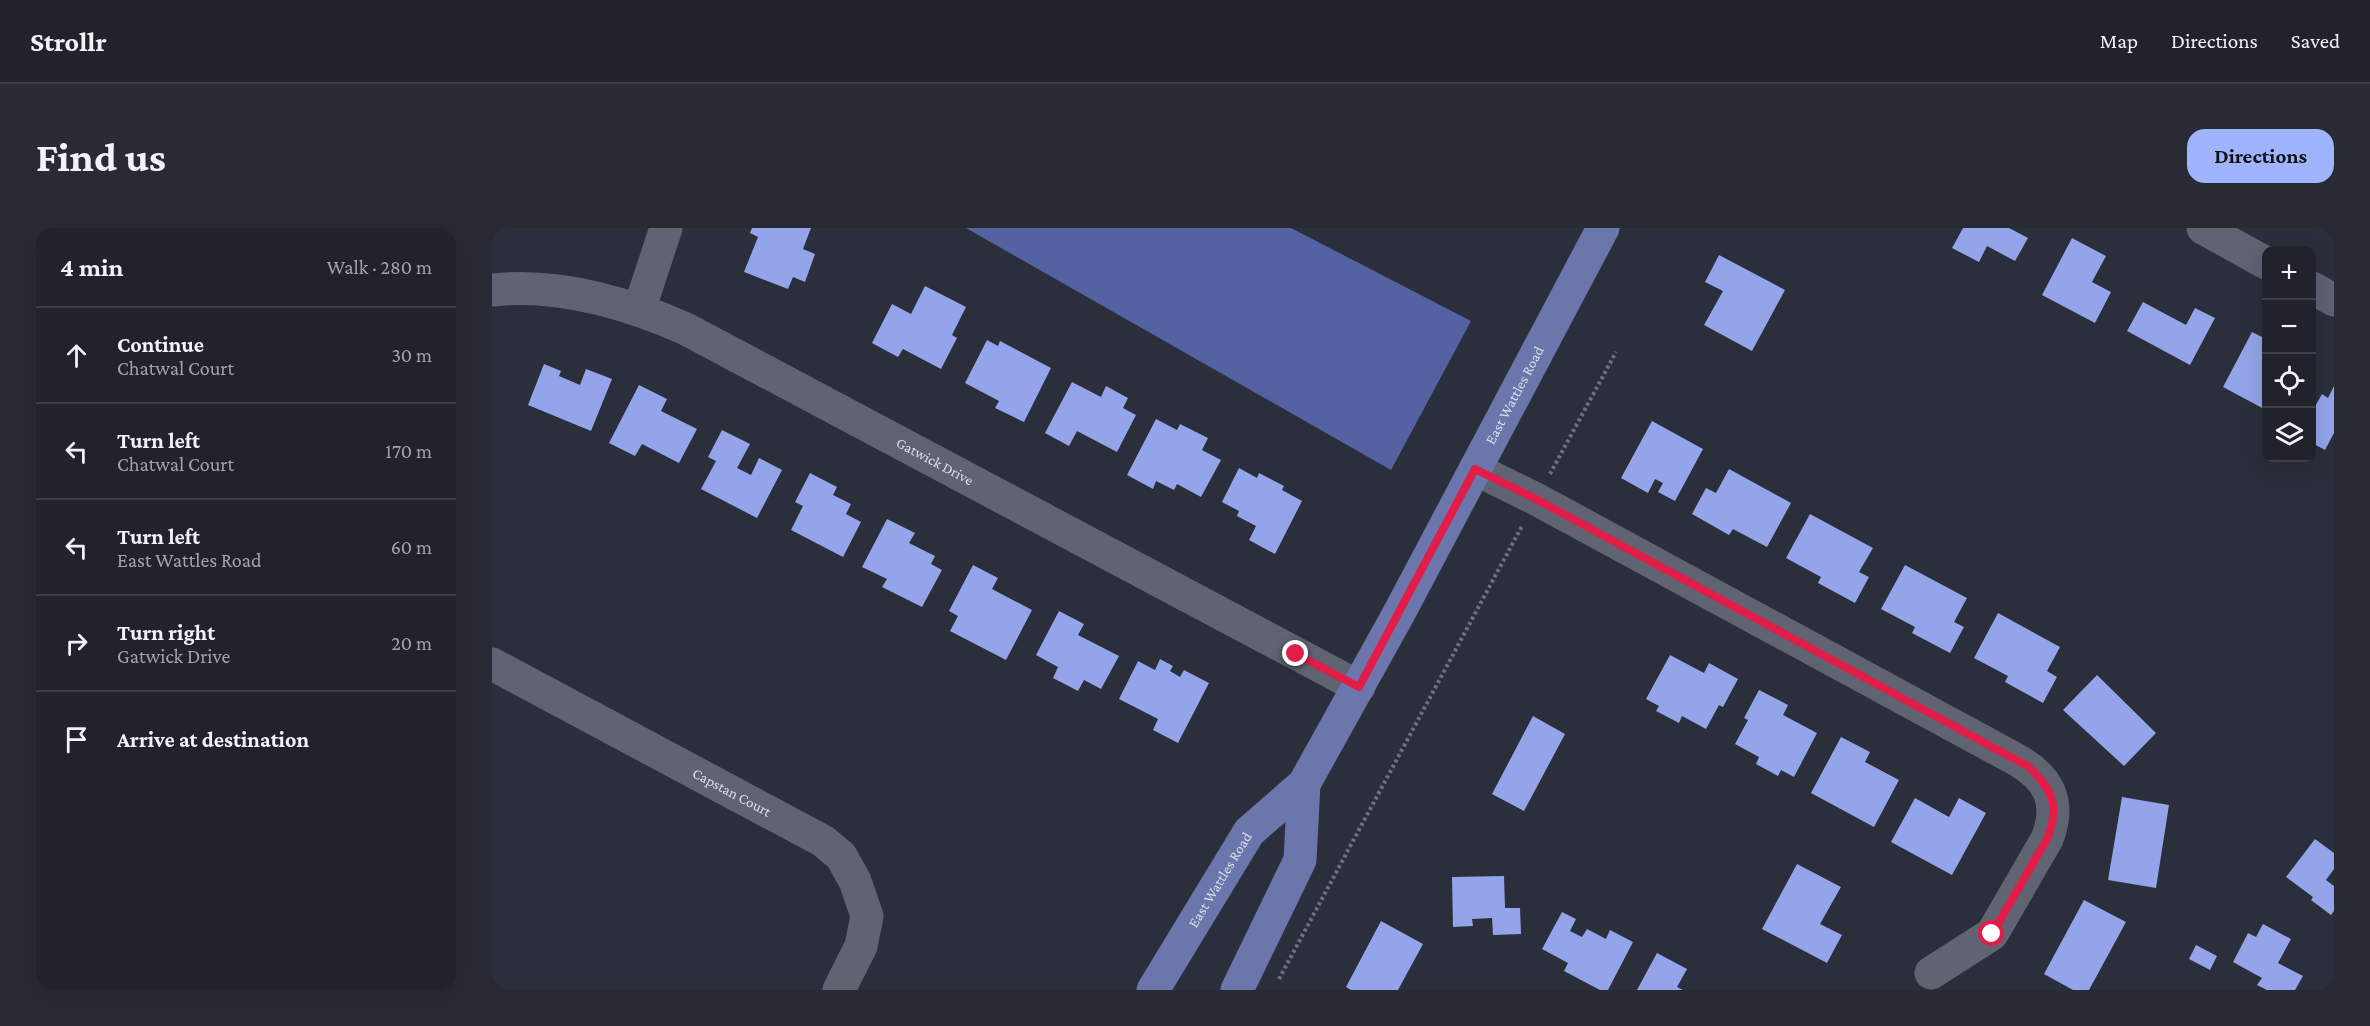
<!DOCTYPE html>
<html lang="en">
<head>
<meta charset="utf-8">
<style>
  body { margin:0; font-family:"Crimson Pro",serif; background:#282b34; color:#f1f3f6 }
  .controls { position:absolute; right:18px; top:18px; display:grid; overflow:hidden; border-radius:12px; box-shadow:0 6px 24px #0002 }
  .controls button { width:54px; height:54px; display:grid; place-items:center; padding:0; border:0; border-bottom:2px solid #3d4048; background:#20232c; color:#f1f3f6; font:30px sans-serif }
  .stop { position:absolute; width:18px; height:18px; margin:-14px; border:4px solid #e11d48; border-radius:50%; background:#fff }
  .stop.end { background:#e11d48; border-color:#fff; box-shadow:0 2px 6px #0008 }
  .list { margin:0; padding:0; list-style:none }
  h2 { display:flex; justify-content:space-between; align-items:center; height:78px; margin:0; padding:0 24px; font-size:26px }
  h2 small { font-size:20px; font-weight:400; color:#a2a4a9 }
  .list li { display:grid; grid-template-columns:39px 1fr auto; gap:18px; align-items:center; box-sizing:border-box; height:96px; padding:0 24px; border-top:2px solid #3d4048 }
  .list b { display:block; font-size:22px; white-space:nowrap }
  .list p { margin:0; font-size:20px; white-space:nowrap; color:#a2a4a9 }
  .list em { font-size:20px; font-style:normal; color:#a2a4a9 }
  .icon { flex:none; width:33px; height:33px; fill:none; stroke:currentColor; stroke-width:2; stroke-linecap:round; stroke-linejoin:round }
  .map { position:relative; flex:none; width:1842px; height:762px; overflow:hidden; border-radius:18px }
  header { display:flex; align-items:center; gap:36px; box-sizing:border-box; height:84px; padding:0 30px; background:#20232c; border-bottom:2px solid #3d4048 }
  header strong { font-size:28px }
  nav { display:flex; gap:33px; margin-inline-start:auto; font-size:21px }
  .intro { display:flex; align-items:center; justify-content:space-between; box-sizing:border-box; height:144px; padding:0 36px }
  h1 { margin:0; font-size:42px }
  .button { padding:15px 27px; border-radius:18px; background:#a0b3fd; color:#111; font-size:21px; font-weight:700 }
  main { display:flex; gap:36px; padding:0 36px }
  aside { flex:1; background:#20232c; border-radius:18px; box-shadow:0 6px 24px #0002 }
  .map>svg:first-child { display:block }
  .forest { fill:#5462a3 }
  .building { fill:#93a4ea }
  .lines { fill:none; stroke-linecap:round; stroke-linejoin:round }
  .path { stroke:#6e727c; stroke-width:4; stroke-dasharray:3 3; stroke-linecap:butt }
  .minor { stroke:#5f6372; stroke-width:33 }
  .major { stroke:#6a76ac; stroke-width:33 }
  .route { stroke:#e11d48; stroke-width:8 }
  .labels { text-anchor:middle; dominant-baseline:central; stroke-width:6; stroke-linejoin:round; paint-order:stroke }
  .street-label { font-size:15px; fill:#dcdfe7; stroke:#212531 }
</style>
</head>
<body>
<header>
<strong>Strollr</strong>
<nav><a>Map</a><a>Directions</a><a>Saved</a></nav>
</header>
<div class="intro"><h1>Find us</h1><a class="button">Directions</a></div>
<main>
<aside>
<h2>4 min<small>Walk · 280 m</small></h2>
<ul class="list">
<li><svg class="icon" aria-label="ahead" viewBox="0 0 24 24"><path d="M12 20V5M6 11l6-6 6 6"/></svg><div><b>Continue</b><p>Chatwal Court</p></div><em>30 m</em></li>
<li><svg class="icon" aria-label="left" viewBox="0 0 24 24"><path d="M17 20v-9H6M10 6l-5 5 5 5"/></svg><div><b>Turn left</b><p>Chatwal Court</p></div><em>170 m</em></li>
<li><svg class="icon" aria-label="left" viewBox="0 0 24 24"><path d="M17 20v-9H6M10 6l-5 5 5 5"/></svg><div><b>Turn left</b><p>East Wattles Road</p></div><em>60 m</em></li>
<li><svg class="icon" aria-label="right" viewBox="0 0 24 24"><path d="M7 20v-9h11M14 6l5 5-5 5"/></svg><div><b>Turn right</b><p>Gatwick Drive</p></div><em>20 m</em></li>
<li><svg class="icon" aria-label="arrive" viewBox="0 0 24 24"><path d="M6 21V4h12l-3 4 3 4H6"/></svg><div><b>Arrive at destination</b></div></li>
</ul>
</aside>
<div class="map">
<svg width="1842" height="762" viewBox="0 0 1842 762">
  <rect width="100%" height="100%" fill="#2b2f3b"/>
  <path class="forest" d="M 474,0 L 799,0 L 979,93 L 899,242 Z"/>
  <path class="building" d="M 260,0 L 319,0 L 311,21 L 323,26 L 313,54 L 301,49 L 296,61 L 252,44 L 266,9 L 258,5 Z
    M 1471,0 L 1517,0 L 1536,10 L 1523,33 L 1495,18 L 1487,34 L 1460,20 Z
    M 1580,10 L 1614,28 L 1600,54 L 1619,64 L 1603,95 L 1550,67 Z
    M 1227,27 L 1293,62 L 1260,123 L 1212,97 L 1231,63 L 1213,54 Z
    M 433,58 L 474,79 L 460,107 L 465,110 L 449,141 L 411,121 L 406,129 L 380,115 L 400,76 L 419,86 Z
    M 1651,74 L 1694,97 L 1703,80 L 1723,90 L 1698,137 L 1635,103 Z
    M 1760,104 L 1774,111 L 1774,182 L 1731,159 Z
    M 495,112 L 506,118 L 508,113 L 559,140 L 532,194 L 503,180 L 507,173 L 473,155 Z
    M 52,136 L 69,143 L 67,148 L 88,157 L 94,141 L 120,151 L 99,203 L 36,177 Z
    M 580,154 L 609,169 L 614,158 L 636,170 L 631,180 L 644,187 L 625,224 L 585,203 L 577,218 L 553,205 Z
    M 147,157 L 175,171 L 169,183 L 205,201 L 187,235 L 150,216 L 143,228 L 117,215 Z
    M 1842,158 L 1842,205 L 1833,222 L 1820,215 L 1820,184 L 1830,166 L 1836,170 Z
    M 664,191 L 685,202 L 688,196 L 716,210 L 710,222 L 729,232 L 709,269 L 685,256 L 682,262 L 664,253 L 661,261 L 635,247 Z
    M 1160,193 L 1211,221 L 1183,273 L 1166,264 L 1171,255 L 1163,251 L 1156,265 L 1129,250 Z
    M 230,202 L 258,216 L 245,240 L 259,247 L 267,230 L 290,242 L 265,290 L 209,261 L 224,233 L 216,229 Z
    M 747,240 L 765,250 L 767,245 L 792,258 L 790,262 L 810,273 L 783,326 L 757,312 L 764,298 L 745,288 L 747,283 L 730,274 Z
    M 1237,241 L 1299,275 L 1275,319 L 1241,301 L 1237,307 L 1200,286 L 1214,260 L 1224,265 Z
    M 318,245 L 345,259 L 341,267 L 359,276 L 354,286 L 369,294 L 351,329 L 299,302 L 311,278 L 303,274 Z
    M 1318,286 L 1381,320 L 1367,344 L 1377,349 L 1363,375 L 1326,355 L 1329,349 L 1294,330 Z
    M 395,291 L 423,305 L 417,315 L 443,328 L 439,336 L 450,342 L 430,379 L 390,359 L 395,351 L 370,339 Z
    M 481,337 L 506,350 L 500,361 L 540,382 L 514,432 L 458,403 L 466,388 L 457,383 Z
    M 1413,337 L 1475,370 L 1462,394 L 1472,399 L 1458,425 L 1420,405 L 1423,399 L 1389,381 Z
    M 567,383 L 592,396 L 586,407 L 627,428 L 609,461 L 592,452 L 586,463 L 561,450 L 566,439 L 544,427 Z
    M 1506,385 L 1568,419 L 1555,443 L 1565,449 L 1551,475 L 1513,454 L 1516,448 L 1482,430 Z
    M 1178,427 L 1212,445 L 1217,435 L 1246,451 L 1231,479 L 1227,477 L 1214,501 L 1190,488 L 1187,495 L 1164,483 L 1167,478 L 1154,471 Z
    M 668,431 L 681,438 L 678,443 L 688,449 L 692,442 L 717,455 L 686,515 L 661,502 L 666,491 L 627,471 L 646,433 L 663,442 Z
    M 1605,447 L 1664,505 L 1632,538 L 1571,482 Z
    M 1267,462 L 1296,477 L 1291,487 L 1325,505 L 1302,549 L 1289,542 L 1286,548 L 1264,536 L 1267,529 L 1243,516 L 1256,492 L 1252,490 Z
    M 1041,488 L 1073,506 L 1032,583 L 1000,566 Z
    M 1349,509 L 1378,524 L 1373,534 L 1407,552 L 1382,599 L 1319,565 Z
    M 1630,569 L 1677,577 L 1664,660 L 1616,652 Z
    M 1423,570 L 1457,589 L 1467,570 L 1494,585 L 1460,647 L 1399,614 Z
    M 1823,611 L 1842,625 L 1842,641 L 1834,652 L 1842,658 L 1842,683 L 1839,687 L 1819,672 L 1821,669 L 1794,649 Z
    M 1305,636 L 1349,659 L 1328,696 L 1350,707 L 1335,735 L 1270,701 Z
    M 1012,648 L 1013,680 L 1028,680 L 1029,706 L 1001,707 L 1000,690 L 980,691 L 981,698 L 961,699 L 960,649 Z
    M 1592,672 L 1634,694 L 1597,762 L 1581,762 L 1552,746 Z
    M 1070,684 L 1084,691 L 1078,703 L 1090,709 L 1095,701 L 1114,711 L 1118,702 L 1141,714 L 1116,762 L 1108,762 L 1072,743 L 1076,735 L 1050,721 Z
    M 889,693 L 931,716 L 906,762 L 859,762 L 854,759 Z
    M 1771,696 L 1799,711 L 1786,735 L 1811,748 L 1803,762 L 1775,762 L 1765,757 L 1770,750 L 1741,734 L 1756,705 L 1764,709 Z
    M 1704,717 L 1725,728 L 1718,742 L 1697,731 Z
    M 1165,725 L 1195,741 L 1185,759 L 1191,762 L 1145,762 Z"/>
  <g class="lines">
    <path class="path" d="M 1058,246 L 1124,124
      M 787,751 L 1030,298"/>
    <g class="minor">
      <path d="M 1711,0 L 1774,35"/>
      <path d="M 1820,60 L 1842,72"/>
      <path id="s1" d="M 0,62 C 67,55 133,74 194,101 L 867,459"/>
      <path d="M 147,82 L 174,0"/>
      <path d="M 983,241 L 1044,271 L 1525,532 C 1558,551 1569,575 1555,611 L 1500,706 L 1439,745"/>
      <path id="s2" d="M 0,436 L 331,613 L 349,628 L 363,653 L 375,688 L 369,718 L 347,762"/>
    </g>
    <g class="major">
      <path id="s3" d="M 661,762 L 757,604 L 812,556 L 906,387 L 1111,0"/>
      <path d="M 745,762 L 808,632 L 812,556"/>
    </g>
  </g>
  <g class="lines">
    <path class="route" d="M 804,426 L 867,459 L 983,241 L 1044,271 L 1537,539 C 1561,562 1568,579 1555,611 L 1500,706"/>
  </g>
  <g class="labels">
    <g class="street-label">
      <text stroke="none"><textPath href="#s3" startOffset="700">East Wattles Road</textPath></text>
      <text stroke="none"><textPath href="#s1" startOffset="482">Gatwick Drive</textPath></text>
      <text stroke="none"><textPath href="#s2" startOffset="272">Capstan Court</textPath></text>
      <text stroke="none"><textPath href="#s3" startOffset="129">East Wattles Road</textPath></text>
    </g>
  </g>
</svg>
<div class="controls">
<button>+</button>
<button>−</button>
<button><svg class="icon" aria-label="locate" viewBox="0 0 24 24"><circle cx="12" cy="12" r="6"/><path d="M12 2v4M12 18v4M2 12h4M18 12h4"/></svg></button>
<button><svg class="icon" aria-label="layers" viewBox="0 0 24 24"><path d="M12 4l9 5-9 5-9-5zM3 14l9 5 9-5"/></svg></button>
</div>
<div class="stop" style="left:1500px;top:706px"></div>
<div class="stop end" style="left:804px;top:426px"></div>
</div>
</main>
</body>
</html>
